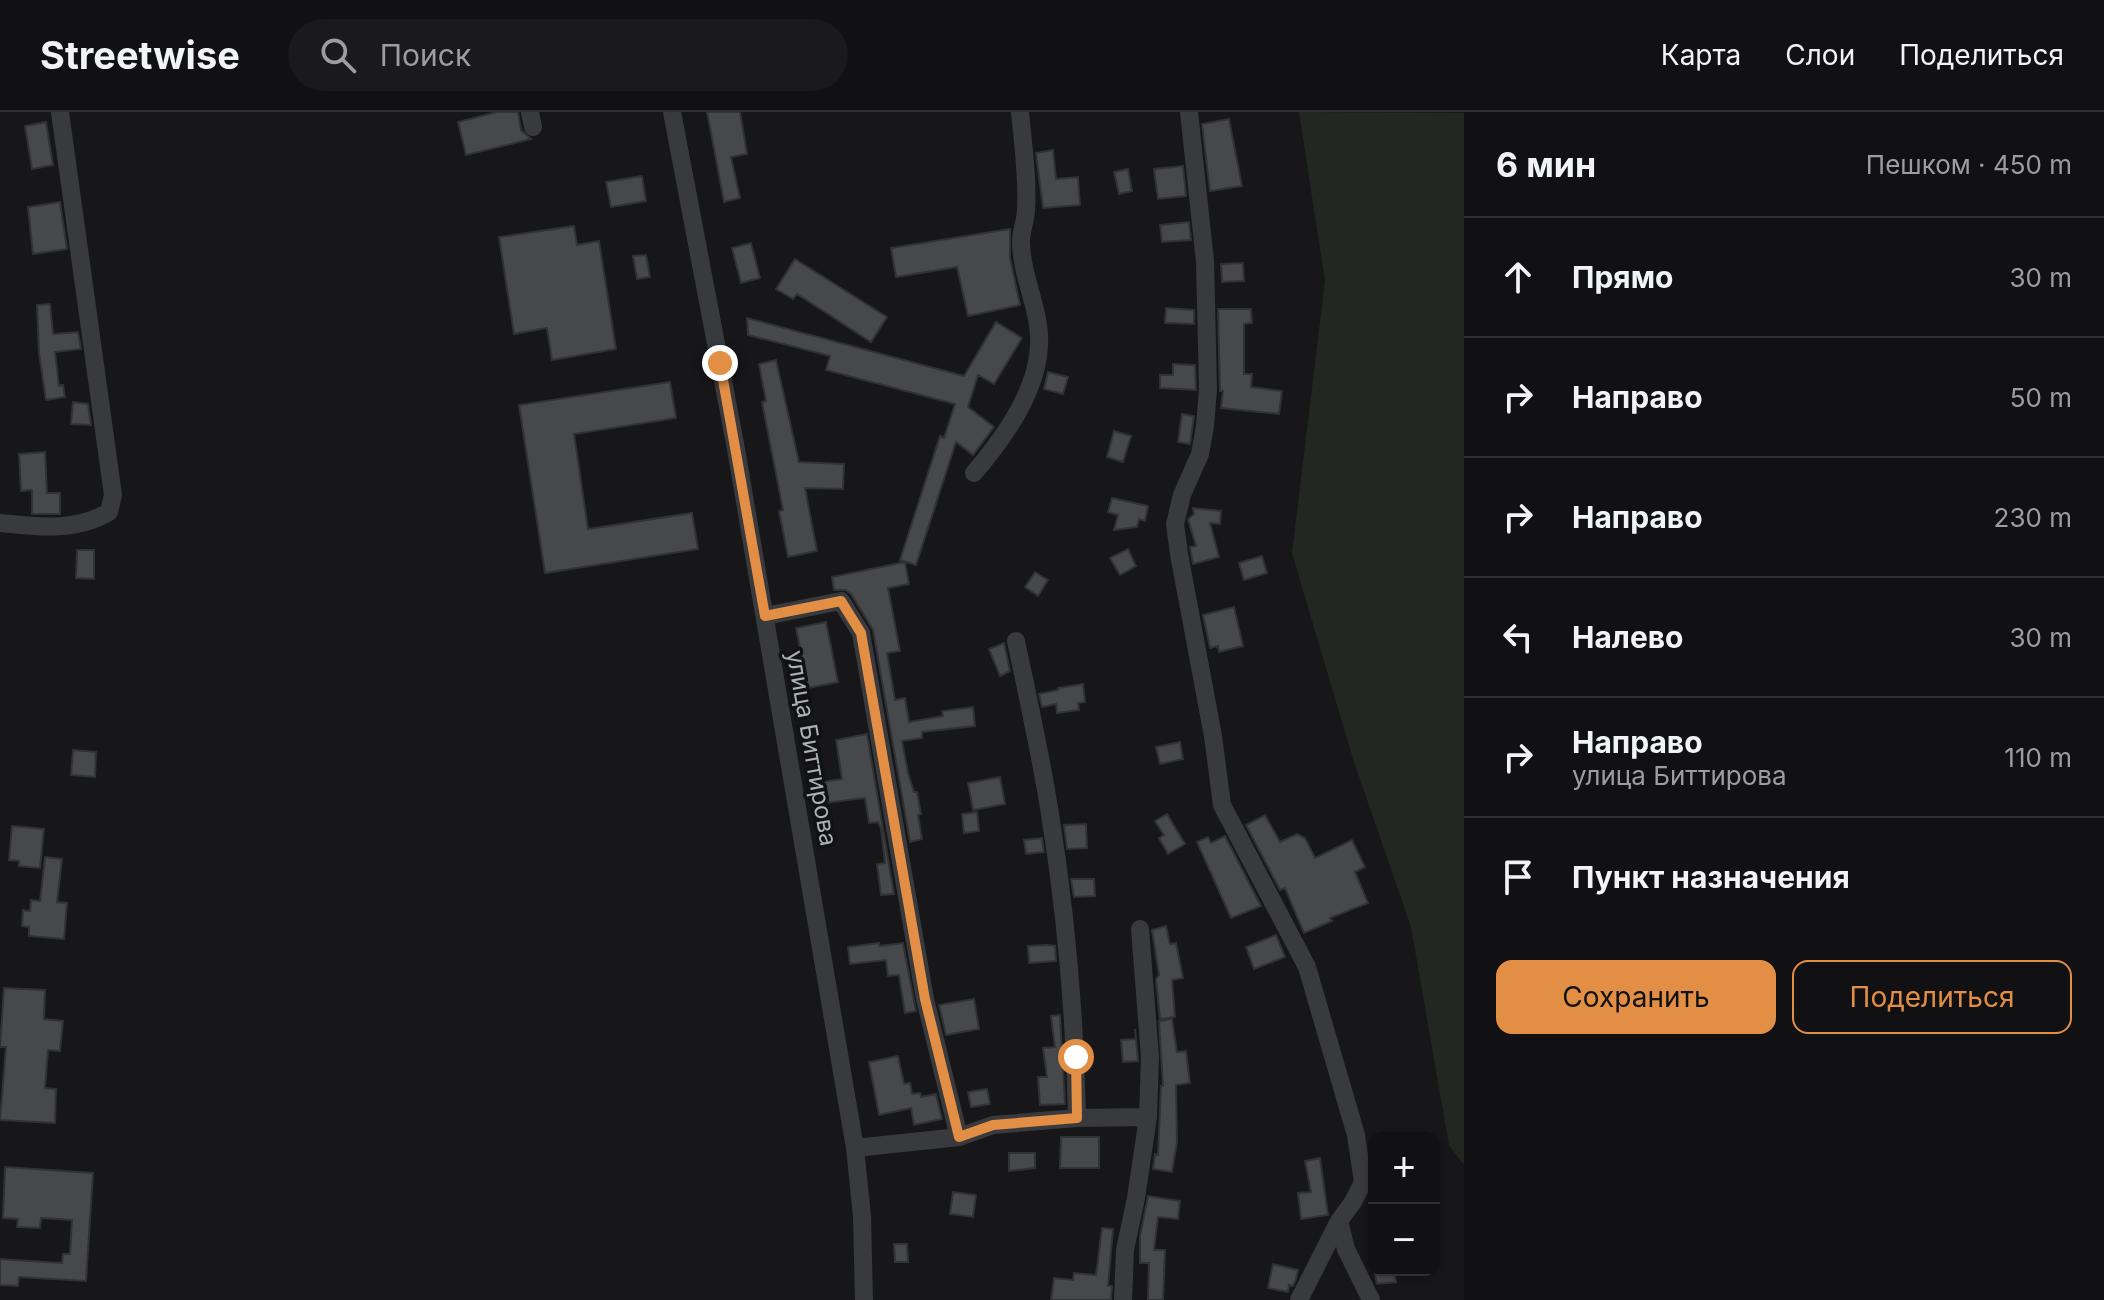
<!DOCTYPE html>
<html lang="ru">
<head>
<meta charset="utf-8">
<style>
  body { margin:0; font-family:Inter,sans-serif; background:#1a1a1c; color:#f1f3f6 }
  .controls { position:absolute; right:24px; bottom:24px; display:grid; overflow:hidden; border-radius:16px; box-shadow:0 2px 6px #0004 }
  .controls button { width:72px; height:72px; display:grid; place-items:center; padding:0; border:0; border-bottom:2px solid #303133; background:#111113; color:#f1f3f6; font:40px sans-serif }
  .stop { position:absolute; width:24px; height:24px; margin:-18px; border:6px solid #e38e45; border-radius:50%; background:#fff }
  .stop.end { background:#e38e45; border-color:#fff; box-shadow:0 2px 8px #0008 }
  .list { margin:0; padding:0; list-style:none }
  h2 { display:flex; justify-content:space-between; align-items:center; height:104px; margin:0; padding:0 32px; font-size:34px }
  h2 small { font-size:26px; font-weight:400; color:#9c9da0 }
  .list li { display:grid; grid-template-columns:52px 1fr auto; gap:24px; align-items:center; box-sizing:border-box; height:120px; padding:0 32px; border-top:2px solid #303133 }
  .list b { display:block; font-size:30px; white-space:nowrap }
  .list p { margin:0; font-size:26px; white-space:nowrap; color:#9c9da0 }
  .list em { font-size:26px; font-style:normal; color:#9c9da0 }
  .actions { display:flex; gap:16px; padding:24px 32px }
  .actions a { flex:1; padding:18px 0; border:2px solid #e38e45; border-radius:16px; text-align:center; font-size:28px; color:#e38e45 }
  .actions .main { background:#e38e45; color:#111 }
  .icon { flex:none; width:44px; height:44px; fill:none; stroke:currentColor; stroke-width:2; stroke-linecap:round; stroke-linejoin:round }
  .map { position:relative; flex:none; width:1464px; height:1188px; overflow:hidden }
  header { display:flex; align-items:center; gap:48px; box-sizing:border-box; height:112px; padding:0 40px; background:#111113; border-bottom:2px solid #303133 }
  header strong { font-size:38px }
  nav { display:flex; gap:44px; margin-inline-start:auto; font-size:28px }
  .search { width:560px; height:72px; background:#1a1a1c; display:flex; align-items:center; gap:20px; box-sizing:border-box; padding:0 28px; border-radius:44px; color:#9c9da0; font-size:30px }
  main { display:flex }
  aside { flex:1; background:#111113 }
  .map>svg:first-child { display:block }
  .green { fill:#222821 }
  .building { fill:#46484b; stroke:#313235; stroke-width:2 }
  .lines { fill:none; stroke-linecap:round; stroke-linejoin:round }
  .minor { stroke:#383a3d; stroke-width:18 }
  .route { stroke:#e38e45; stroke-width:10 }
  .labels { text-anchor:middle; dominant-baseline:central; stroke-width:7; stroke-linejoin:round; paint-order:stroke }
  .street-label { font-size:24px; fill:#aab1b7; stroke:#121214 }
</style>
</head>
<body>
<header>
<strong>Streetwise</strong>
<div class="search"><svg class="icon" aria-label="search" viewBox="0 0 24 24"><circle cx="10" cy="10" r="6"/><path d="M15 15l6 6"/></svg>Поиск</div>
<nav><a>Карта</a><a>Слои</a><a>Поделиться</a></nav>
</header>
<main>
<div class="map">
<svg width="1464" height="1188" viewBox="0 0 1464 1188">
  <rect width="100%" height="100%" fill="#171719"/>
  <path class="green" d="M 1299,0 L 1464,1 L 1464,1053 L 1449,1033 L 1411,815 L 1353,647 L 1292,441 L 1325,169 Z"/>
  <path class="building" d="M 497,0 L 518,0 L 521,18 L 531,27 L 466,43 L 458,10 Z
    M 707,0 L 740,0 L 747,42 L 731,45 L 740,86 L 724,90 Z
    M 1229,7 L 1242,74 L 1210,79 L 1202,12 Z
    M 46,10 L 53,53 L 32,57 L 25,14 Z
    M 1053,38 L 1056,67 L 1078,65 L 1080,93 L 1043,96 L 1036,41 Z
    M 1183,54 L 1186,84 L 1158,87 L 1154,57 Z
    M 1128,57 L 1132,79 L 1119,82 L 1114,60 Z
    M 642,64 L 646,89 L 611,95 L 606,70 Z
    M 60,90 L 67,137 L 33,142 L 28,95 Z
    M 1189,110 L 1191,128 L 1162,130 L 1160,113 Z
    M 574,114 L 577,133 L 599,129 L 616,237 L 552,248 L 547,216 L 514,222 L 499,125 Z
    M 1010,117 L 1010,146 L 1020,193 L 968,204 L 957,155 L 896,165 L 891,136 Z
    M 751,131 L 760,166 L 741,171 L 732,136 Z
    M 646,143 L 650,165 L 637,167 L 633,144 Z
    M 795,147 L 887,205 L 871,230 L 797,182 L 793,187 L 776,177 Z
    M 1243,151 L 1244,169 L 1222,170 L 1221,152 Z
    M 50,192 L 53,222 L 78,220 L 81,237 L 55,240 L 59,274 L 63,273 L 65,285 L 46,288 L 39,241 L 37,193 Z
    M 1166,196 L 1194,198 L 1194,212 L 1165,211 Z
    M 1218,197 L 1251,197 L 1252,211 L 1244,212 L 1244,262 L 1252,262 L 1251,275 L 1282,279 L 1279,302 L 1221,296 L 1223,279 L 1220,279 Z
    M 747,206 L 964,264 L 996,210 L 1022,226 L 994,272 L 978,263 L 968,295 L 994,315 L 973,343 L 956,330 L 916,453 L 900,448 L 940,324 L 944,326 L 955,292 L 826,258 L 830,244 L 748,223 Z
    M 776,248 L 799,350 L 844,352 L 843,377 L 805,376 L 817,439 L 788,445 L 779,399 L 783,398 L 762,290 L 766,289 L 759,252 Z
    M 1173,252 L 1195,253 L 1196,278 L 1160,276 L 1160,263 L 1173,263 Z
    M 1048,260 L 1068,265 L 1063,282 L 1044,277 Z
    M 670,270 L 676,306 L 574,322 L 588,417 L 692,401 L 698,437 L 545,461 L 519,293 Z
    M 73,290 L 88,292 L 91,313 L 71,312 Z
    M 1182,302 L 1194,304 L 1190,332 L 1178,330 Z
    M 1114,319 L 1131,324 L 1123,350 L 1107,345 Z
    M 45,340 L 47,381 L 60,381 L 60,402 L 32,402 L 32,378 L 21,379 L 19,342 Z
    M 1112,386 L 1148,394 L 1145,409 L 1139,407 L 1137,415 L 1114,418 L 1118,403 L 1108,400 Z
    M 1193,396 L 1221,399 L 1220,412 L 1210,411 L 1219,445 L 1193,452 L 1190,435 L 1196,434 L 1188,407 L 1194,402 Z
    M 1128,437 L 1136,454 L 1120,463 L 1110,446 Z
    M 77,438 L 94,438 L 94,467 L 76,466 Z
    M 1262,444 L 1267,461 L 1244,468 L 1239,451 Z
    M 905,450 L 909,472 L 888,476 L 900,539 L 887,541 L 895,588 L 905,586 L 909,610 L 943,604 L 942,599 L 973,595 L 975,614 L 922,620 L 922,626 L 902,629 L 908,661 L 914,680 L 917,680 L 921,702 L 918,703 L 922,727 L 910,730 L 873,518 L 851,482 L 845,478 L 834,478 L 832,465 Z
    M 1035,460 L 1048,468 L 1038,484 L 1025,475 Z
    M 1234,495 L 1243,534 L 1219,540 L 1218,534 L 1210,536 L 1203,503 Z
    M 826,510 L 838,570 L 808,576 L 796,516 Z
    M 1004,531 L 1010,559 L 1000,564 L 989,537 Z
    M 1083,572 L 1085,590 L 1078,591 L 1079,598 L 1057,601 L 1056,592 L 1042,595 L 1039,582 L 1058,578 L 1058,576 Z
    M 867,622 L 894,782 L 881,783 L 877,752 L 885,751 L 881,717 L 878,710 L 869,711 L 865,686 L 824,691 L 821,670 L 842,667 L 836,628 Z
    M 1180,630 L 1183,647 L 1160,652 L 1156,635 Z
    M 73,638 L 96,640 L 95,665 L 71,663 Z
    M 1000,665 L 1005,692 L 973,698 L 968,671 Z
    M 977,700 L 979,719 L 964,721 L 962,702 Z
    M 1167,702 L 1185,732 L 1168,742 L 1159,726 L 1164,723 L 1155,709 Z
    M 1265,703 L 1280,730 L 1297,722 L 1305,726 L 1315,746 L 1352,728 L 1365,755 L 1355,760 L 1368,791 L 1330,806 L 1332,809 L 1304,821 L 1285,776 L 1280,778 L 1246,713 Z
    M 1086,712 L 1087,736 L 1067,737 L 1064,713 Z
    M 12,714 L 44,717 L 40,756 L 19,754 L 19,749 L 9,748 Z
    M 1225,724 L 1261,794 L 1231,806 L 1197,730 L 1208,725 L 1211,731 Z
    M 1042,726 L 1044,740 L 1026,742 L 1024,728 Z
    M 45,745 L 62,747 L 57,790 L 67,791 L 64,827 L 29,824 L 29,815 L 22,814 L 23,798 L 30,799 L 31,788 L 40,789 Z
    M 1071,767 L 1094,767 L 1095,784 L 1074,785 Z
    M 1166,814 L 1170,832 L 1176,831 L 1183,866 L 1172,868 L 1175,905 L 1160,907 L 1156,867 L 1159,863 L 1152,818 Z
    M 1276,823 L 1285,845 L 1254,857 L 1246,835 Z
    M 879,831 L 879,834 L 903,831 L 916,899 L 905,901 L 899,863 L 888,864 L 886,848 L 850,852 L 848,835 Z
    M 1047,833 L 1055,834 L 1056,849 L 1029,851 L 1028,834 Z
    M 4,876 L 45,878 L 44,907 L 63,909 L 60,939 L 48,938 L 45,976 L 56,977 L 55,1011 L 0,1008 L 6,935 L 0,935 Z
    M 974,887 L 979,917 L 946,923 L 939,893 Z
    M 1060,903 L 1065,992 L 1040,993 L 1038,965 L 1047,965 L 1043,936 L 1055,935 L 1051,904 Z
    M 1172,907 L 1177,940 L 1186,939 L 1190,971 L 1176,973 L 1177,1030 L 1172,1060 L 1153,1057 L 1155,1042 L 1158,1043 L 1161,974 L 1163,974 L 1159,909 Z
    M 1135,917 L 1138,949 L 1123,950 L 1121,928 L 1136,927 Z
    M 898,944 L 904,972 L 910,971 L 912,982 L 920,981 L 921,985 L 936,982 L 942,1007 L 914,1013 L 911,996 L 879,1003 L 869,950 Z
    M 987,977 L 990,992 L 971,995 L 968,980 Z
    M 1061,1025 L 1099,1025 L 1099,1056 L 1060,1056 Z
    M 1009,1041 L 1035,1041 L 1035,1056 L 1009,1059 Z
    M 1320,1046 L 1328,1103 L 1301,1107 L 1298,1081 L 1311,1080 L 1305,1049 Z
    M 5,1055 L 93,1061 L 86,1169 L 19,1165 L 18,1174 L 0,1173 L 0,1147 L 62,1151 L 63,1142 L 70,1142 L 72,1108 L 41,1106 L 40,1116 L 17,1115 L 18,1107 L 3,1106 Z
    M 953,1080 L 976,1083 L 973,1105 L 950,1102 Z
    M 1148,1084 L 1180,1089 L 1178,1107 L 1158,1105 L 1154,1138 L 1165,1138 L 1163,1188 L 1148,1188 L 1149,1151 L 1140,1151 L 1140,1124 Z
    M 1102,1116 L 1113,1117 L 1108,1174 L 1112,1174 L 1111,1188 L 1051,1188 L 1054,1166 L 1073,1168 L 1074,1161 L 1096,1163 Z
    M 894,1132 L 907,1132 L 908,1150 L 895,1150 Z
    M 1273,1152 L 1298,1158 L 1296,1167 L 1293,1174 L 1289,1173 L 1288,1180 L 1268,1176 Z
    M 1374,1158 L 1394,1158 L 1396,1170 L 1377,1172 Z"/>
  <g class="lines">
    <path class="minor" d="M 530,0 L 533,15
      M 672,0 L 736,337 L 855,1036 L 862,1104 L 864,1188
      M 1189,0 L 1205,149 L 1208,277 L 1205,314 L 1200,342 L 1182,383 L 1175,412 L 1179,442 L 1213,624 L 1222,693 L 1307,855 L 1356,1023 L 1363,1070 L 1353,1090 L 1339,1109 L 1346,1137 L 1371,1188
      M 974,361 C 1009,320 1049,264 1037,207 C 1032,181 1021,155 1021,129 C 1021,119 1026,108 1026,98 C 1028,66 1023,32 1020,0
      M 0,411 C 38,415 75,420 109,400 L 113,383 L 60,0
      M 765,504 L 841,489 L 861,521 L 925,887 L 959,1025
      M 1016,529 C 1028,586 1041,644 1050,702 C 1066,802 1075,905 1077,1006
      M 855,1036 L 959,1025 L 993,1013 L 1077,1006 L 1148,1005
      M 1123,1188 L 1125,1138 L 1136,1086 L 1148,1005 L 1150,945 L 1140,817
      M 1299,1188 L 1339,1109"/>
  </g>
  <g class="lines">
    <path class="route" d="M 720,251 L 765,504 L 841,489 L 861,521 L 925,887 L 959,1025 L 993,1013 L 1077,1006 L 1076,945"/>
  </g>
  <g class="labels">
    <g class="street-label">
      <text transform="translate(812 636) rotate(80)">улица Биттирова</text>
    </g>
  </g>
</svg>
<div class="controls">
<button>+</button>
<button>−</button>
</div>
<div class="stop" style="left:1076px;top:945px"></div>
<div class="stop end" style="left:720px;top:251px"></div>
</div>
<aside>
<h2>6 мин<small>Пешком · 450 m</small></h2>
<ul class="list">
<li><svg class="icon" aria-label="ahead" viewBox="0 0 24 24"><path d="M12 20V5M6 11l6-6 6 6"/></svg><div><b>Прямо</b></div><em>30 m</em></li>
<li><svg class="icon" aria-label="right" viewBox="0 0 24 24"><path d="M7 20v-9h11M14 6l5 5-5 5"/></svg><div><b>Направо</b></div><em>50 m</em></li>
<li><svg class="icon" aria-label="right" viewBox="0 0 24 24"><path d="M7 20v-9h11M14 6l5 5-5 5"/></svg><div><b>Направо</b></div><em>230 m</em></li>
<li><svg class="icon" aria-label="left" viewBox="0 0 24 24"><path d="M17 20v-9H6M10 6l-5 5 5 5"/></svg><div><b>Налево</b></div><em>30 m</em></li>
<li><svg class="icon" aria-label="right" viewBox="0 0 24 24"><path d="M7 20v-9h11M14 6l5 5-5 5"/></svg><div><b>Направо</b><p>улица Биттирова</p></div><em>110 m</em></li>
<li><svg class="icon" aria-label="arrive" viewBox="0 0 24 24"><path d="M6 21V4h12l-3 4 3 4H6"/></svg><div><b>Пункт назначения</b></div></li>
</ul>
<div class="actions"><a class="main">Сохранить</a><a>Поделиться</a></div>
</aside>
</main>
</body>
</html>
